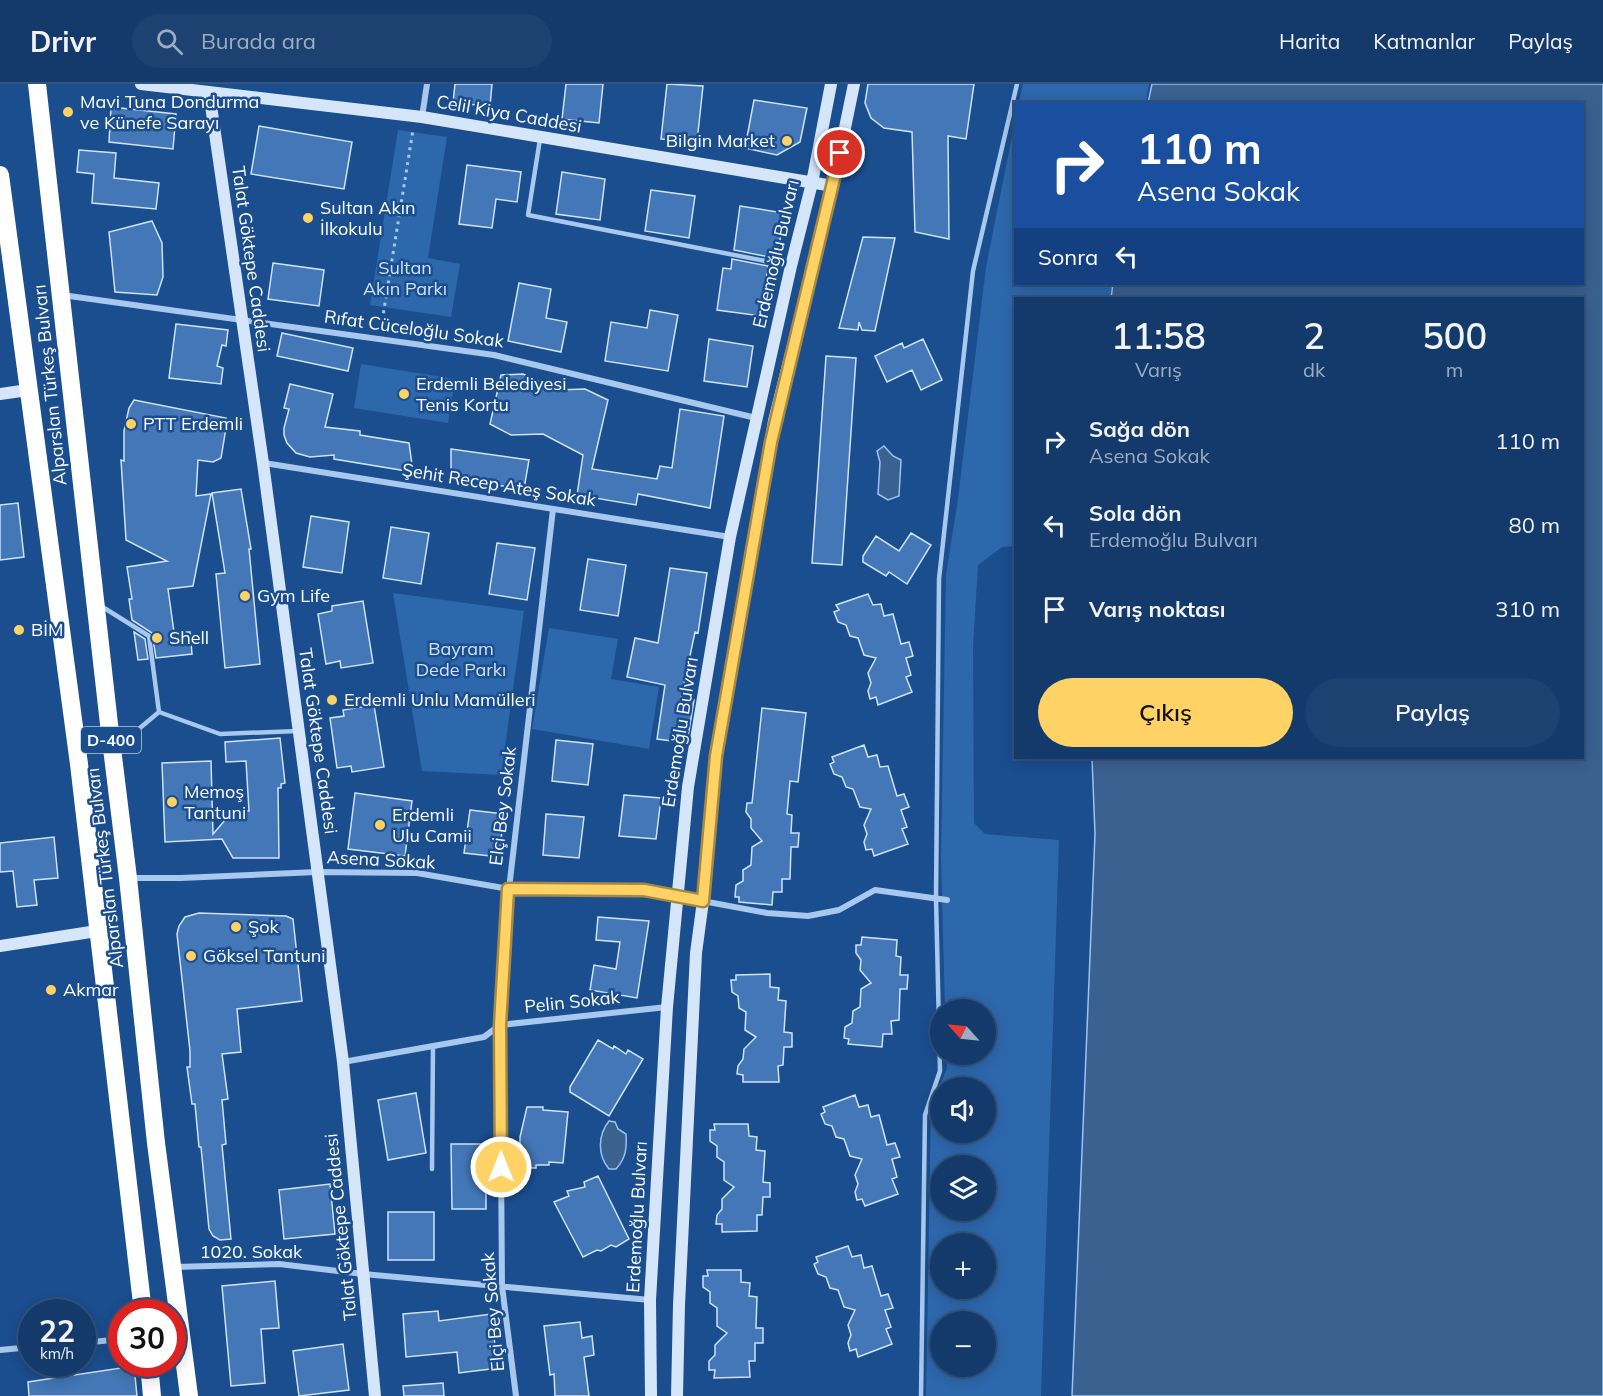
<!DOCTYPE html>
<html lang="tr">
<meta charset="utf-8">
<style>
body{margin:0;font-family:Mulish,sans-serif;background:#1d4171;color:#f1f3f6;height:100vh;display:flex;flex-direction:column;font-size:22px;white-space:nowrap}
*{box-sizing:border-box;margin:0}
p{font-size:20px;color:#9dadc1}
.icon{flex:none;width:33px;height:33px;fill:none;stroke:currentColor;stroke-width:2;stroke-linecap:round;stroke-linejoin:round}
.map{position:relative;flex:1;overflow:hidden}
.side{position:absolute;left:1014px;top:213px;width:570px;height:462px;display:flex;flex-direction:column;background:#143a6b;border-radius:0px;box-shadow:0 3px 15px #0003,0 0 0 2px #33547e}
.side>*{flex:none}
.hud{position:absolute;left:1014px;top:18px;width:570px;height:183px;border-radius:0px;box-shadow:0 3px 15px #0003,0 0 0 2px #33547e;background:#1a4fa0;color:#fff;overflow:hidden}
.needle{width:39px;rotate:297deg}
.tools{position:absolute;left:930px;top:915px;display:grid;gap:12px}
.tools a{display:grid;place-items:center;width:66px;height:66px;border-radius:50%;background:#143a6b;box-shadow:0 3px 15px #0003,0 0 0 2px #33547e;font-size:30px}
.speed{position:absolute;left:18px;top:1215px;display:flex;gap:12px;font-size:30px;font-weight:700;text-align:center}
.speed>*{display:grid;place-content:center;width:78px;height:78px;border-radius:50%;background:#143a6b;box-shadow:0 3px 15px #0003,0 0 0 2px #33547e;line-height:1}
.speed small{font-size:15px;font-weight:400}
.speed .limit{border:9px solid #d22;background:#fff;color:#111}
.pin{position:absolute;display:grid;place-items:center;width:51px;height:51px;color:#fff;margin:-26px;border:3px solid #fff;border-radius:50%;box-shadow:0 2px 6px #0007}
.me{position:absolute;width:66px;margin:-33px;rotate:0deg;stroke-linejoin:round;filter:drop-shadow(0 0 4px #0008)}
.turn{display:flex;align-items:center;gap:21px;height:126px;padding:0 24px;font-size:27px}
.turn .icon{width:78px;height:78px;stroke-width:2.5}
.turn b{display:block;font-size:42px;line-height:51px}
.then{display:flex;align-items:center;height:57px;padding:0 24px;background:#0003;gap:12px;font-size:22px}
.eta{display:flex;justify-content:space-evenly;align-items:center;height:102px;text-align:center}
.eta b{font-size:36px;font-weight:600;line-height:42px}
.cta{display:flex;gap:12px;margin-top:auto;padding:12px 24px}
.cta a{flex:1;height:69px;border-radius:36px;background:#ffd265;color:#111;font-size:24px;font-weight:600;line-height:69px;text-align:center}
.cta a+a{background:#1d4171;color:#f1f3f6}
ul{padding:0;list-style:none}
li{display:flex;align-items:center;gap:18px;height:84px;padding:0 24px}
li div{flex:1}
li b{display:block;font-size:22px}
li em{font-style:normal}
header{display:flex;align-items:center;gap:36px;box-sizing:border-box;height:84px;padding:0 30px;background:#143a6b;border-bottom:2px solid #33547e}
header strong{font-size:28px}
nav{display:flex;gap:33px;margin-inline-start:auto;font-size:21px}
.search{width:420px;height:54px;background:#1d4171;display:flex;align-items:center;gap:15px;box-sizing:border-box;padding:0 21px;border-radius:33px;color:#9dadc1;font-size:22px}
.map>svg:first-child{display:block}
.green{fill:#2d68ad;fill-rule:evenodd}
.water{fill:#3b6190;stroke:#9bc3f0;stroke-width:1.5}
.building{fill:#4377b7;stroke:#cee2fa;stroke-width:1.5}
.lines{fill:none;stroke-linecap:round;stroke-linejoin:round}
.path{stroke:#a8c8ee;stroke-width:3;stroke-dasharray:3 4.5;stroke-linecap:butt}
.lane{stroke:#a8c8ee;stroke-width:4.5}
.street{stroke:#a8c8ee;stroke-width:6}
.secondary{stroke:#d5e5fa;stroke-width:12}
.highway{stroke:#fff;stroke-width:18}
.route-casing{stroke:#a68842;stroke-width:15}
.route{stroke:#ffd265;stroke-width:10}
.poi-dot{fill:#ffd265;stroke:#1a4e8f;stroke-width:2}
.labels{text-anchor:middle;stroke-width:5;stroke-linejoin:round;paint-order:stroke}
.shield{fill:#1a4e8f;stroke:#bacadd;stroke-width:1.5}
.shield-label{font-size:16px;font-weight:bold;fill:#fff}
.poi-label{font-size:18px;fill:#fff;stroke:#1a4e8f;text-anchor:start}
.street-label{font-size:18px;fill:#fff;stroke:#1a4e8f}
.park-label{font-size:18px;fill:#cee2fa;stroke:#1a4e8f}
</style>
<header>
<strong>Drivr</strong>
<div class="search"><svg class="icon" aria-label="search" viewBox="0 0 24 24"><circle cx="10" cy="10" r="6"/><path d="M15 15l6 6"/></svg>Burada ara</div>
<nav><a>Harita</a><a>Katmanlar</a><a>Paylaş</a></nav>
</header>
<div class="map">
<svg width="1603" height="1312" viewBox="0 0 1603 1312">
<rect width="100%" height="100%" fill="#1a4e8f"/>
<!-- green -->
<path class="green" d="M1023,0H1149L1146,19H1019Z
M1015,37L1016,200H1113L1111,214H1016L1015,462L1002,463L978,481L973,562L974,739L985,750L1059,756L1041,1312H926L931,1024L947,984V971L986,970V926L945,925L941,773L946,491L958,415L986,183ZM940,1004H986V1048H940ZM940,1082H986V1126H940ZM940,1160H986V1204H940ZM940,1238H986V1282H940Z
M398,46L447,53L428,174L460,180L451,233L370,221Z
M361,280L455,295L448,339L354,324Z
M393,509L524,527L501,691L422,687Z
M549,544L618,555L611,595L659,603L649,665L532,645Z"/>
<!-- water -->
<path class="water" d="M1152,0H1603V1312H1072L1095,750L1092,674H1582V214H1111L1113,200H1582V20L1148,19Z
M884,362L893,372L901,376L899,412L888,416L878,410L880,378L877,367Z
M609,1037L615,1038L618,1045L626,1050C627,1064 626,1074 616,1085H609C597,1071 598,1051 609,1037Z"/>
<!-- building -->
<path class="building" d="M455,0H492L490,22L453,19Z
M566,0H603L599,39L562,35Z
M667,0L703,2L697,58L661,55Z
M868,0H974L966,55L948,52L949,155L915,148L912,48L884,44L871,34L865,19Z
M754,16L807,24L800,58L777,71L745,64Z
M111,23L176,30L173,65L109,58Z
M259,42L352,58L344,105L251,90Z
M79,66L116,69L114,94L159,99L156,125L92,119L94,90L77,88Z
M467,81L521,88L517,118L496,115L492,144L459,140Z
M562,88L605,95L600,136L556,130Z
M651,106L695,112L689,154L645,147Z
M740,122L784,129L778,170L770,169L769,173L734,166Z
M152,137L162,159L163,193L157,211L115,208L109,148Z
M863,153L895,154L875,247L862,246L859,238L858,246L839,244Z
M732,175L768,182L761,232L717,226L723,184L731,185Z
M273,179L324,186L319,222L268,215Z
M519,199L551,205L546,234L567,238L561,268L508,257Z
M650,226L678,231L668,287L605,277L611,238L647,244Z
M176,240L228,246L226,262L222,261L217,282L223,284L221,300L169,294Z
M282,249L353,264L348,287L277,272Z
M709,255L753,262L747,303L704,297Z
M923,255L942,296L921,306L912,286L887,298L875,272L902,259L904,264Z
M826,272L856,274L842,481L812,479Z
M523,290L556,306L585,305L608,316L592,385L657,395L660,382L672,384L680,325L724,332L710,424L638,410L636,421L577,411L583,371L543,350L511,351L490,340L501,291Z
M290,300L333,310L325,343L360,347V351L409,359L413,388L334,375V371L310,373L296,369L287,359L284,351V344L289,325L284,324Z
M134,316L226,334V344L221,374L213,378L198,376L196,412L211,410L193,502L168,505L174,548H190L192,570L156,574L152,549L132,536L129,515H132L127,483L167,477L126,456L121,376L124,377V347L129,324Z
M451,365L529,376L524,405L496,401L497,396H451Z
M241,405L251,465H249L260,580L225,584L216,490L225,489L212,409Z
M18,419L24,473L0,476V421Z
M311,432L349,438L342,489L303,483Z
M391,443L429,449L421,500L383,494Z
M911,449L931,461L907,500L889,488L886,492L863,478V472L876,452L899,467Z
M497,459L535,464L527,516L489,510Z
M588,475L626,481L618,532L580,526Z
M670,484L707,489L698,549L695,548L681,614L694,616L687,659L657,655L665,601L627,593L635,554L658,559Z
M868,510L873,521L881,520L884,532L893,530L901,560L909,558L913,572L906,574L911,591L906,593L912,608L878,621L876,613L870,615L868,607L871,599L868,589L876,574L864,571L858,554L850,552L846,541L838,538L834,528L839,526L836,521Z
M363,517L373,579L341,584L340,577L326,580L318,530L332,527V522Z
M134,548L145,555L148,575L138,576Z
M374,621L384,683L352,688L351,682L337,684L330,634L344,632L343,626Z
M762,624L806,629L798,698L790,697L787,730L792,731L791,749H799L798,763H791L790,795H782V808H773L772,821L739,818V813H735L736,801L743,797V786L751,781L752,763L762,757L751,744V735L746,728L747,719H752Z
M280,654L285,699L281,700V704H278L279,774H233L222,755L165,758L162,679L211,677L213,750L233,727H249L246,677L226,678L225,658Z
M556,656L593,660L588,701L552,697Z
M864,661L868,673L877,671L880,683L888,682L897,712L904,710L909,723L901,726L907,743L902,745L908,760L874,772L872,765L866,766L864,758L867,750L864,741L871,725L860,723L853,705L846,703L842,693L834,690L830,680L834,678L832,673Z
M355,709L412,717L405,772L348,765Z
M624,711L661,714L656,755L619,752Z
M470,726L504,730L499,773L464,769Z
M546,730L584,733L579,774L543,771Z
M54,753L58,794L34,796L37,821L17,823L13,787L0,788V759Z
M199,829L286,832L293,835L302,917L237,925L241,968L222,970L228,1015L222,1016L226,1060L222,1061L231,1155L220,1156L213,1152L209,1145L201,1063H199L195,1020H192L187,983H190V967L177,850L179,842L185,833Z
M598,833L649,837L637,914L590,906L594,881L616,885L620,858L596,856Z
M862,853L897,856L896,872L901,873L900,891H908L907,905H900L899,936L891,937L892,950H883L882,963L848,960L849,955L844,954L845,943L852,939L853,927L860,923L861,905L871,899L860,886L861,876L856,869V861H861Z
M770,890V903L779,904L778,916L786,917L784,948L792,949V963H784L783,981L778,982L779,998H743V991L737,990L738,982L743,975L744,965L756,953L745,946L746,928L739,924L738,912L732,908L731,896H736V891Z
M598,956L613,965L614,962L626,970L628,966L643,975L609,1032L570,1008V1003Z
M416,1009L426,1069L388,1076L378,1016Z
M855,1011L859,1023L868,1021L871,1033L879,1031L887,1061L895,1059L900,1073L892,1075L897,1093L892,1095L898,1110L865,1122L862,1115L857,1116L855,1108L858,1100L855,1091L862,1075L850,1072L844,1055L836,1053L832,1042L825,1040L821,1030L825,1028L823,1023Z
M527,1023H543V1026L568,1028L563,1079L549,1078V1081H536V1084H523V1074L520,1075V1053Z
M714,1040H748L749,1052L757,1053L756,1066L765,1067L763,1098L770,1099V1113H763L762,1131H757V1147L722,1148V1140H716L717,1131L722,1125V1115L734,1103L724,1096V1078L717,1073V1062L710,1057V1046H715Z
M451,1060H486V1125H452Z
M598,1092L629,1155L616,1163L611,1161L601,1167L597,1166L583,1173L554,1118L569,1112L567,1107L585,1103L584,1098Z
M330,1100L335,1150L284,1155L279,1106Z
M388,1128H434V1176H388Z
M848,1162L852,1173L861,1171L864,1184L872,1182L881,1212L888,1210L893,1224L885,1226L891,1243L886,1245L892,1260L858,1273L856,1265L850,1267L848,1259L851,1251L848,1241L855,1226L844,1223L838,1206L830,1204L826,1193L818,1190L814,1180L818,1178L816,1173Z
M707,1186H741V1198L750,1199L749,1212L757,1213L756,1244H763V1259H755V1277H749L750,1293L714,1294L715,1286H709V1277L715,1271V1261L727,1249L717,1242V1224L710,1219V1208L703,1203V1192H708Z
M275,1197L279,1244L261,1245L265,1299L231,1302L222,1202Z
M438,1227L439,1237L491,1230L498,1284L459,1289L457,1268L406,1273L403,1230Z
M580,1238L582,1254L592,1252L594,1271L584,1273L589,1312H555L554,1290L550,1291L544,1242Z
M343,1260L349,1306L299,1312L293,1267Z
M134,1282L137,1312H29L28,1298Z
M443,1299L444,1312H404L403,1302Z"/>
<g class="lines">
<!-- path -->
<path class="path" d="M381,244L413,46"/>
<!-- lane -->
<path class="lane" d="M540,55L528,131L791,182
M101,522L149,552L159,628L116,664
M159,628L220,650L298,647
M432,1085L433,962
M921,1312L925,1031L940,987L936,814L939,495L973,187L1017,0"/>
<!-- street -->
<path class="street" d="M422,33L427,0
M62,211L494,271L756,334
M264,379L730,453
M129,794H181L317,788L417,789L509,805L644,806L767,829L808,832L839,826L875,806L947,816
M343,978L484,953L500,941L667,923
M174,1183L279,1180L363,1190L650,1216
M82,1259L122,1255
M0,1266L32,1263
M516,1312L502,1202L500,941L509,805L553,425"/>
<!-- secondary -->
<path class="secondary" d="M141,0L422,33L833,102
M209,8L263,379L343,978L375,1312
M0,310L28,306
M0,862L97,847
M651,1312L650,1216L667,923L688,703L730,453L791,182L812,99L831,0
M677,1312L679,1221L696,869L703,817L716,672L774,337L833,102L854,0"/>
<!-- highway -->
<path class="highway" d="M37,0L109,640L128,794L156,1059L189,1312
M0,91L79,680L143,1228
M149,1280L152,1312"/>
</g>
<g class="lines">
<defs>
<path id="route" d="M501,1083L500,941L508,805L644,806L703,817L716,672L771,358L840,69"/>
</defs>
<!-- route casing -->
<use href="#route" class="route-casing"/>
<!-- route -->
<use href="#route" class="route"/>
</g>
<!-- markers -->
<g class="poi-dot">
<circle cx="68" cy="28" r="6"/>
<circle cx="787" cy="57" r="6"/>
<circle cx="308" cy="134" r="6"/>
<circle cx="404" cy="310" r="6"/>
<circle cx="131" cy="340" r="6"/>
<circle cx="245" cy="512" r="6"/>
<circle cx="19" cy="546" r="6"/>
<circle cx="157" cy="554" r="6"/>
<circle cx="332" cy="616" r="6"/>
<circle cx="172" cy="718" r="6"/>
<circle cx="380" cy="741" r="6"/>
<circle cx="236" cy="843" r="6"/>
<circle cx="191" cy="872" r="6"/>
<circle cx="51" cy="906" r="6"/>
</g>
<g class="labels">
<!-- shield labels -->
<rect class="shield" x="81" y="643" width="60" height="26" rx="4.5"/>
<g class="shield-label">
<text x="111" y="662">D-400</text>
</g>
<!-- poi labels -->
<g class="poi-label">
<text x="80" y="24">Mavi Tuna Dondurma<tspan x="80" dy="21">ve Künefe Sarayı</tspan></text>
<text x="775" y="63" text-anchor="end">Bilgin Market</text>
<text x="320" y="130">Sultan Akın<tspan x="320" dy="21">İlkokulu</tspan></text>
<text x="416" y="306">Erdemli Belediyesi<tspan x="416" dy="21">Tenis Kortu</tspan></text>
<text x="143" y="346">PTT Erdemli</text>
<text x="257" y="518">Gym Life</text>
<text x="31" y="552">BİM</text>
<text x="169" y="560">Shell</text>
<text x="344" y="622">Erdemli Unlu Mamülleri</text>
<text x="184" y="714">Memoş<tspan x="184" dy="21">Tantuni</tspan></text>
<text x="392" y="737">Erdemli<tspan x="392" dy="21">Ulu Camii</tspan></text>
<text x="248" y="849">Şok</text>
<text x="203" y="878">Göksel Tantuni</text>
<text x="63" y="912">Akmar</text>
</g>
<!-- street labels -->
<g class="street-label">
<text transform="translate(509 30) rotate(10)" y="6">Celil Kiya Caddesi</text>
<text transform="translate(776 170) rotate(-77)" y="6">Erdemoğlu Bulvarı</text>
<text transform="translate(251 175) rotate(82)" y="6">Talat Göktepe Caddesi</text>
<text transform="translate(414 245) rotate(8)" y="6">Rıfat Cüceloğlu Sokak</text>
<text transform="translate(50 301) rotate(-96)" y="6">Alparslan Türkeş Bulvarı</text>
<text transform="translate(499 401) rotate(9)" y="6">Şehit Recep Ateş Sokak</text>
<text transform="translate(680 648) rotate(-81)" y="6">Erdemoğlu Bulvarı</text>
<text transform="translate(318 657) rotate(82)" y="6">Talat Göktepe Caddesi</text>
<text transform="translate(503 722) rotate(-83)" y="6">Elçi Bey Sokak</text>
<text transform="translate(381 776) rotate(3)" y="6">Asena Sokak</text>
<text transform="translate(105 784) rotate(-97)" y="6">Alparslan Türkeş Bulvarı</text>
<text transform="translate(572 918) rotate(-6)" y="6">Pelin Sokak</text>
<text transform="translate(637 1133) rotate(-87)" y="6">Erdemoğlu Bulvarı</text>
<text transform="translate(341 1143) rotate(-96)" y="6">Talat Göktepe Caddesi</text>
<text x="251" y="1174">1020. Sokak</text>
<text transform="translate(493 1228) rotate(-95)" y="6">Elçi Bey Sokak</text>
</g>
<!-- park labels -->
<g class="park-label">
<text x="405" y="190">Sultan<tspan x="405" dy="21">Akın Parkı</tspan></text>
<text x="461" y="571">Bayram<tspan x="461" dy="21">Dede Parkı</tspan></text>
</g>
</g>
</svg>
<div class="tools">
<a><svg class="needle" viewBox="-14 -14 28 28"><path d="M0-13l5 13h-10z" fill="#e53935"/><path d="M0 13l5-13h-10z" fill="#9dadc1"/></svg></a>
<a><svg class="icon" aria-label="sound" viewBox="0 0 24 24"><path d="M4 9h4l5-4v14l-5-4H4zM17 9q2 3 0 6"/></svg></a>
<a><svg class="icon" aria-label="layers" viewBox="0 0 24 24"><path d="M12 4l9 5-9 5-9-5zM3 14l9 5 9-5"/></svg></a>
<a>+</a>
<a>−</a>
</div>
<div class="speed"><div>22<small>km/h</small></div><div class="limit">30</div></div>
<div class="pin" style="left:840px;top:69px;background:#d93025"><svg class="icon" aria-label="arrive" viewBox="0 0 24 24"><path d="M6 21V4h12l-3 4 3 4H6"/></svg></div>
<svg class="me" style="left:501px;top:1083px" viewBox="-20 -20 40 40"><circle r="17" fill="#ffd265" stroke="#fff" stroke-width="3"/><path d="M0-11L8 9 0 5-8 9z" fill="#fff"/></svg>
<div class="hud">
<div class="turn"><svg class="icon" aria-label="right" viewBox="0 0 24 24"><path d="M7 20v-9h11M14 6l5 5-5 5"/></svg><div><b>110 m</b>Asena Sokak</div></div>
<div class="then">Sonra<svg class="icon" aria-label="left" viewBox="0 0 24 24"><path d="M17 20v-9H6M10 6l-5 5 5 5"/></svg></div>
</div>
<section class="side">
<div class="eta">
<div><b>11:58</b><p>Varış</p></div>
<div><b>2</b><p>dk</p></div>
<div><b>500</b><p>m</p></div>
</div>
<ul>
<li><svg class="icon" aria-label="right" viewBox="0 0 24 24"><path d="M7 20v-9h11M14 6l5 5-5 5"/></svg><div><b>Sağa dön</b><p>Asena Sokak</p></div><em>110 m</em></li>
<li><svg class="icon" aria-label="left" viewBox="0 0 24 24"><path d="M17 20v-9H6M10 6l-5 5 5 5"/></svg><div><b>Sola dön</b><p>Erdemoğlu Bulvarı</p></div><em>80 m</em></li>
<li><svg class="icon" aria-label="arrive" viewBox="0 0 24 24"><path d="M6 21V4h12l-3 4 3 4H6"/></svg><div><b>Varış noktası</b></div><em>310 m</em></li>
</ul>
<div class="cta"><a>Çıkış</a><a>Paylaş</a></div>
</section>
</div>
